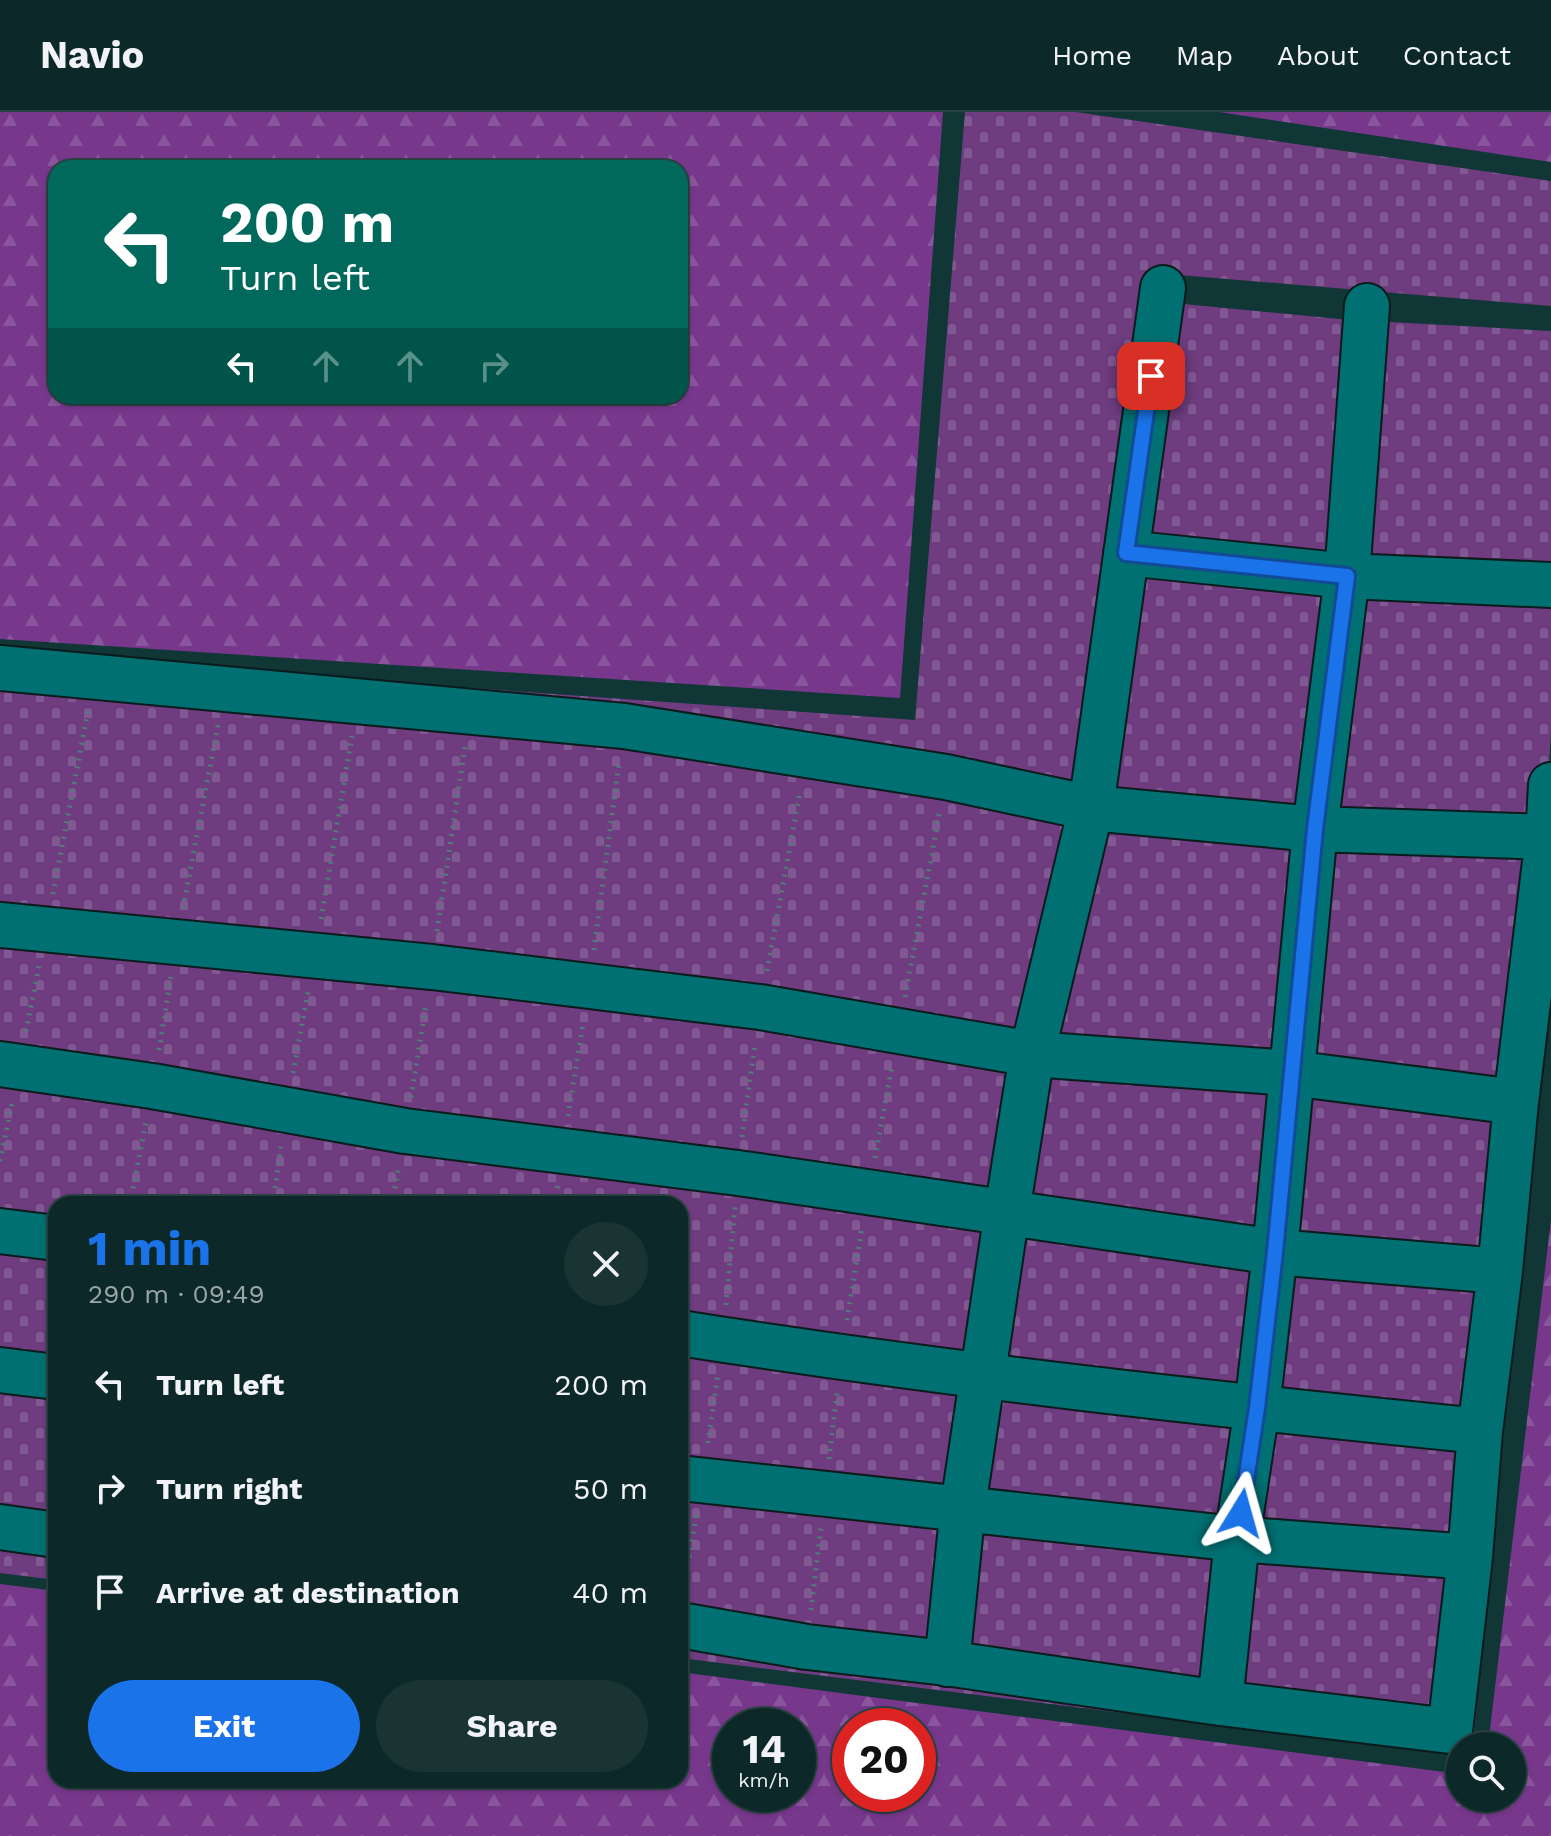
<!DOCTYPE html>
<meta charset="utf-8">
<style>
body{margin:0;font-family:"Work Sans",sans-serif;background:#1a3434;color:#f1f3f6;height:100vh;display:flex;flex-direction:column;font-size:30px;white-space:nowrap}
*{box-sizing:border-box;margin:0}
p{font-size:26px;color:#9aa6a8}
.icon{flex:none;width:44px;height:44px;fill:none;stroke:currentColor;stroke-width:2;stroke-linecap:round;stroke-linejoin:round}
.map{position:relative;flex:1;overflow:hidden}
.panel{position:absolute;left:48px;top:1084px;width:640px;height:592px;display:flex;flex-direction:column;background:#0c2828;border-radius:24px;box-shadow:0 2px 6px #0004,0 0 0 2px #2c4445}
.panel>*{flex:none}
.top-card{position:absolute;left:48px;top:48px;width:640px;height:244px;border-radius:24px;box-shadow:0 2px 6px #0004,0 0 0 2px #2c4445;background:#00695c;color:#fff;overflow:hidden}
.buttons{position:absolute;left:1446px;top:1620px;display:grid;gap:16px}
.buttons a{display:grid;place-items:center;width:80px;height:80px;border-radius:50%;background:#0c2828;box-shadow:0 2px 6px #0004,0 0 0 2px #2c4445;font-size:40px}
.speed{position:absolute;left:712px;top:1596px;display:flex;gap:16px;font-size:40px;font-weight:700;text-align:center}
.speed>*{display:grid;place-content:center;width:104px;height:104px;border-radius:50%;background:#0c2828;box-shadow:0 2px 6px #0004,0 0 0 2px #2c4445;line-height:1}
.speed small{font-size:20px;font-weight:400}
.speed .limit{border:12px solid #d22;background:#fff;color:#111}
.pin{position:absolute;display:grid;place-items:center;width:68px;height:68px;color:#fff;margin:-34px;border-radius:16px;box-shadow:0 4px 12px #0006}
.me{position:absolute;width:88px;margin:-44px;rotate:8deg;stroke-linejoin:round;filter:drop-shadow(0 0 6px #0008)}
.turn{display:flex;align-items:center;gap:28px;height:168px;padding:0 40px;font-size:36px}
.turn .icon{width:104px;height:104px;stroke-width:2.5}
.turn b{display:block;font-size:56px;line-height:68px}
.lanes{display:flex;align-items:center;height:76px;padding:0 40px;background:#0003;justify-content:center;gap:40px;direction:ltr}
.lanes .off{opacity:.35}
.round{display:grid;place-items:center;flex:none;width:84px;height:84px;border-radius:42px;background:#1a3434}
.summary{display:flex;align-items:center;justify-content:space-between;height:136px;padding:0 40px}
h1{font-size:48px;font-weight:700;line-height:60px;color:#1a73e8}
.button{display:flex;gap:16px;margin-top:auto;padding:16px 40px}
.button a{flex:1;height:92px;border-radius:48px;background:#1a73e8;color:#fff;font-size:32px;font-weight:700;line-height:92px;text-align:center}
.button a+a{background:#1a3434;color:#f1f3f6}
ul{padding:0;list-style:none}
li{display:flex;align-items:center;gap:24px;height:104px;padding:0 40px}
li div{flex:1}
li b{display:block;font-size:30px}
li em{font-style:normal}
header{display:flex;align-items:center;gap:48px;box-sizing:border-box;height:112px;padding:0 40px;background:#0c2828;border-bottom:2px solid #2c4445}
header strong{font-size:38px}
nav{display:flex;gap:44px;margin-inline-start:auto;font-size:28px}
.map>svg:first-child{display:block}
.forest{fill:url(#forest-firs);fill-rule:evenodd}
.cemetery{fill:url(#cemetery-stones)}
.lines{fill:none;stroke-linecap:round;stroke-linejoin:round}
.minor-casing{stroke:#0b1a1b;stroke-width:48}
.path{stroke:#517c7c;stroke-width:5;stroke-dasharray:2 6;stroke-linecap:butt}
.minor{stroke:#007072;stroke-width:44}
.route-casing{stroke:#114b97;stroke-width:20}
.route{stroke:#1a73e8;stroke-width:14}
</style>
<header>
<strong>Navio</strong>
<nav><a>Home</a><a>Map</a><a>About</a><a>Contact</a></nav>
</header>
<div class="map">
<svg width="1551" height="1724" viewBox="0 0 1551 1724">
<defs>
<pattern id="forest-firs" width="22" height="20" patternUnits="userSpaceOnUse" patternTransform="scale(2)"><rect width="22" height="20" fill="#77388c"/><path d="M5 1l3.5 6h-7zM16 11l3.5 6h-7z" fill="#89569d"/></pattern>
<pattern id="cemetery-stones" width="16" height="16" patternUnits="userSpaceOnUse" patternTransform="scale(2)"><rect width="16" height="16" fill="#6e3c7f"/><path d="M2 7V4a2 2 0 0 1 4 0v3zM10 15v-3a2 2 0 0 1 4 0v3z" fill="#815992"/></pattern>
</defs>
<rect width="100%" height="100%" fill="#103636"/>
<!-- forest -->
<path class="forest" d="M0,0H943L900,586L0,527ZM56,56H680V284H56Z
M1219,0H1551V50Z
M1551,1108V1724H0V1472L56,1479V1668H680V1560L1460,1662V1686H1512V1634H1488ZM798,1614V1682H730V1614ZM850,1614H918V1682H850Z"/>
<!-- cemetery -->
<path class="cemetery" d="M965,0H1076L1551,69V194L1155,161L1077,705L1551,735V842L1473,1634H1460V1643L680,1546V1092H56V1468L0,1461V542L915,608Z
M1173,191L1360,209L1342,452L1144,433Z
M1372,209L1551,219V462L1356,452Z
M1136,450L1340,468L1308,712L1101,688Z
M1352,470L1551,477V619L1545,721L1319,713Z"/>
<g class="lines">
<defs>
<path id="minor" d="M1126,441L1347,464L1551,473
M0,556L624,614L946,665L1091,696L1315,717L1548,725
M0,813L432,855L589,874L760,895L1032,942L1291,961L1516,990
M0,952L152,974L405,1019L738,1061L1275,1140L1500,1159
M0,1119L56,1126
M680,1221C946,1263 1213,1292 1480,1319
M0,1258L56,1265
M680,1366L1237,1427L1470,1445
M0,1415L56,1423
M680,1513L807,1535L946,1551L1220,1591L1450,1619L1470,1445L1480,1319L1500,1159L1516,990L1548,725L1551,673
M947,1552L963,1395L1007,1100L1032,942L1091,696L1163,176
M1220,1591L1237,1427L1257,1296L1275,1140L1315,717L1347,464L1367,194"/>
</defs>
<!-- minor casing -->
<use href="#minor" class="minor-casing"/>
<!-- path -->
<path class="path" d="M53,782L88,599
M183,796L218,613
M321,807L352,624
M437,819L465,635
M594,838L619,650
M767,859L800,680
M905,885L940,698
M26,919L39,854
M159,938L171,865
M293,961L308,880
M411,985L426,892
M568,1004L583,911
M742,1025L755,932
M875,1046L892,954
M0,1049L12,992
M130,1092L146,1010
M273,1092L281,1034
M392,1092L399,1054
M555,1092L558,1073
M726,1193L735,1095
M847,1208L862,1115
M708,1331L718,1262
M829,1347L837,1281
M684,1477L696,1404
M811,1498L821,1416"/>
<!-- minor -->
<use href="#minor" class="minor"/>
</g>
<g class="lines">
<defs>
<path id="route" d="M1151,264L1126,441L1347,464L1315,717L1275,1140L1257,1296L1241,1401"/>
</defs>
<!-- route casing -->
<use href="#route" class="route-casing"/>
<!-- route -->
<use href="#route" class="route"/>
</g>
</svg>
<div class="buttons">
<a><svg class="icon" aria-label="search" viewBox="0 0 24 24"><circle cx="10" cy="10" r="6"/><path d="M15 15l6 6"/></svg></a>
</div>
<div class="speed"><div>14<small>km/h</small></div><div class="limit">20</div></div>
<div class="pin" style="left:1151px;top:264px;background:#d93025"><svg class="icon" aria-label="arrive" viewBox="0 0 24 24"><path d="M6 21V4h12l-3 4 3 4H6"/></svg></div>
<svg class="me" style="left:1241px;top:1401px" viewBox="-20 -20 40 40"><path d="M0-17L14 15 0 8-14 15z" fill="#1a73e8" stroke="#fff" stroke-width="4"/></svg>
<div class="top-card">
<div class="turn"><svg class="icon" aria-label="left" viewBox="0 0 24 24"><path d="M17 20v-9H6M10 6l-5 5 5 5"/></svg><div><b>200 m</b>Turn left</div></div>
<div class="lanes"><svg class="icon" aria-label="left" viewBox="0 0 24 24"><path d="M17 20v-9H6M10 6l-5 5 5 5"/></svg><svg class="icon off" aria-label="ahead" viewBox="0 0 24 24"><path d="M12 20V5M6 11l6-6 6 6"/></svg><svg class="icon off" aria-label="ahead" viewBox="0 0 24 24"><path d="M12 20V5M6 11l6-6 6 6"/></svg><svg class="icon off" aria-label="right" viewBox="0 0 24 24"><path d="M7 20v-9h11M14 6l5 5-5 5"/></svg></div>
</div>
<section class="panel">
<div class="summary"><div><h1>1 min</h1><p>290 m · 09:49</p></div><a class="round"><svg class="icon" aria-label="close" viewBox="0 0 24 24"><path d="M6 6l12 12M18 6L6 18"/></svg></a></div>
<ul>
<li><svg class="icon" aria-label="left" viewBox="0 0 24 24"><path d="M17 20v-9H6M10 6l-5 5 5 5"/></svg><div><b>Turn left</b></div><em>200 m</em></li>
<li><svg class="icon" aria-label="right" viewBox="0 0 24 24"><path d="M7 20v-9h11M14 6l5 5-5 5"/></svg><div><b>Turn right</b></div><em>50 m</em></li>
<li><svg class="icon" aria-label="arrive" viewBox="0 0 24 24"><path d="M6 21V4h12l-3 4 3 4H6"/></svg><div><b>Arrive at destination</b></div><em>40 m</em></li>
</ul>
<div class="button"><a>Exit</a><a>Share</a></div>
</section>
</div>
